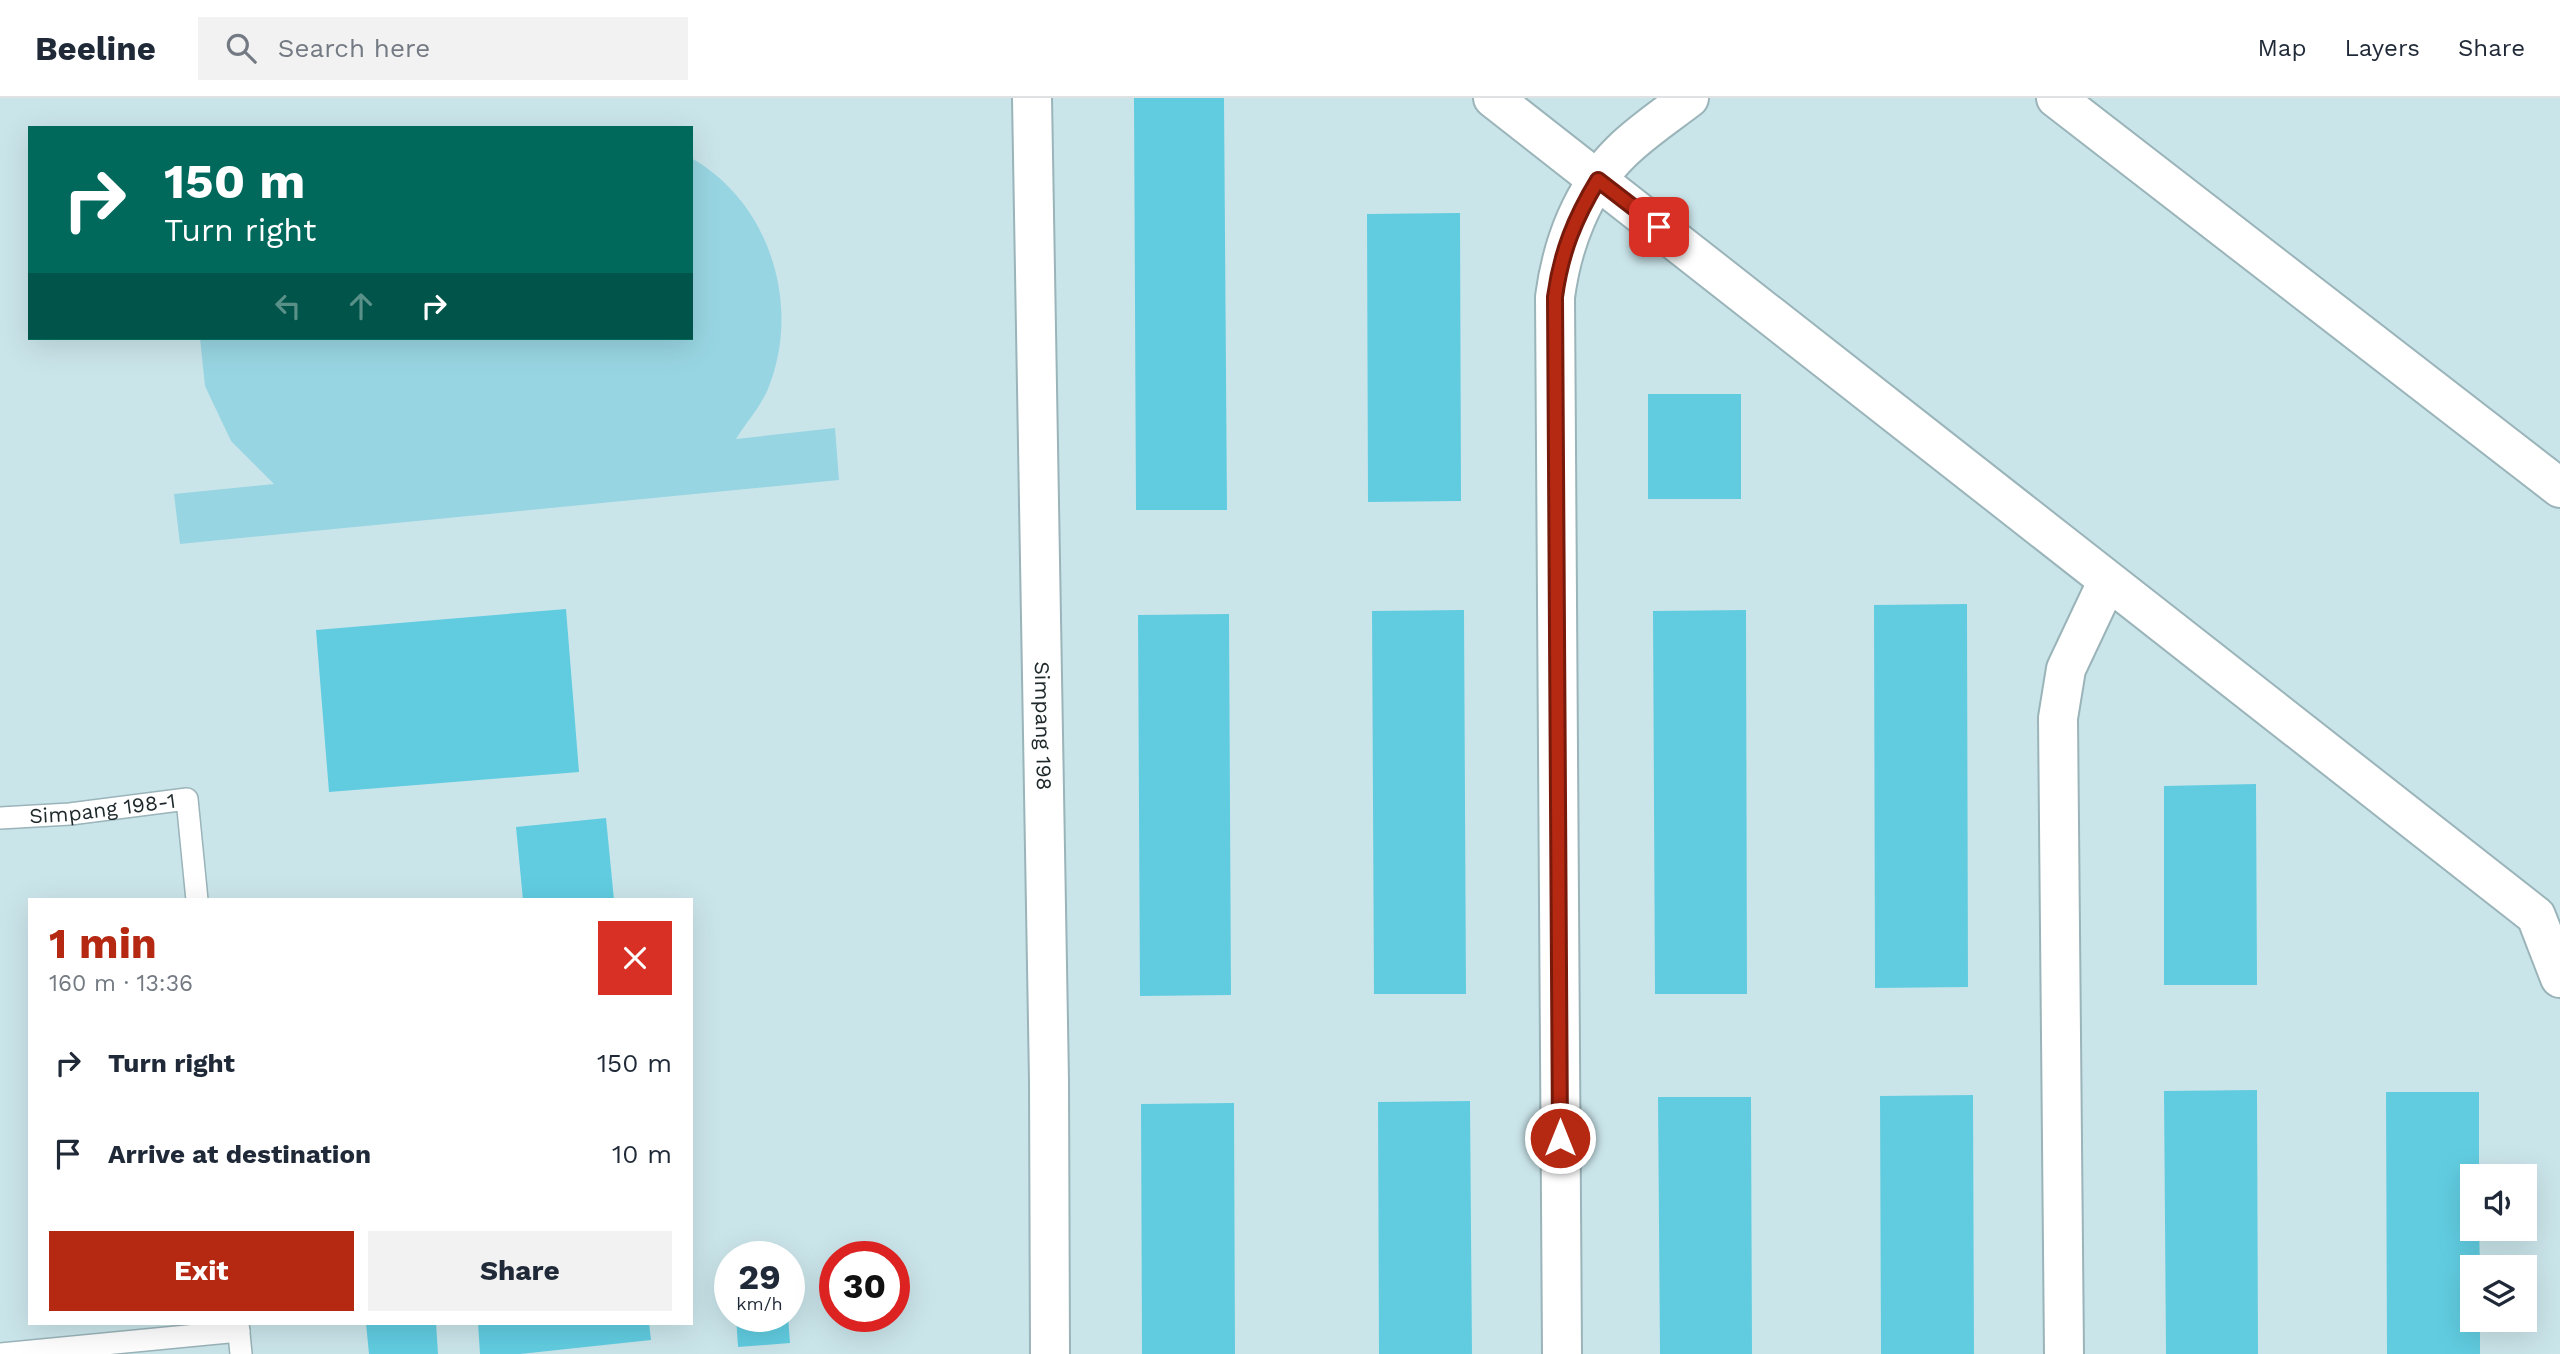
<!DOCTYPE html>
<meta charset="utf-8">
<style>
body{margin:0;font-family:"Work Sans",sans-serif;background:#f2f2f3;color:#1f2937;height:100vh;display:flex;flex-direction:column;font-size:26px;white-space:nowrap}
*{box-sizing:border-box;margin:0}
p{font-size:23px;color:#747a83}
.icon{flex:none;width:38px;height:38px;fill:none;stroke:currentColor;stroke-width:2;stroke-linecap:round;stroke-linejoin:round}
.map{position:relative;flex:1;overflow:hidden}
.panel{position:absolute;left:28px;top:800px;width:665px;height:427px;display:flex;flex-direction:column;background:#fff;border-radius:0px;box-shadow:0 7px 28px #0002}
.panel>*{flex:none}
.hud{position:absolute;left:28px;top:28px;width:665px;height:214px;border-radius:0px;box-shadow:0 7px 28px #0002;background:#00695c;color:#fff;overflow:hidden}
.buttons{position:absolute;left:2460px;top:1066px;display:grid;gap:14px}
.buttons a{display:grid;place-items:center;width:77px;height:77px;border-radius:0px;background:#fff;box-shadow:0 7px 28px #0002;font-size:35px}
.speed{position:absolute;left:714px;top:1143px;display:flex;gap:14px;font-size:35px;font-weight:700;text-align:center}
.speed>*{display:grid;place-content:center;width:91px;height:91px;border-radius:50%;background:#fff;box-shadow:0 7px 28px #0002;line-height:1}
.speed small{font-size:18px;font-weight:400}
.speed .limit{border:10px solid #d22;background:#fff;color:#111}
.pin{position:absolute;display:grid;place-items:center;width:60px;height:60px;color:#fff;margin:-30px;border-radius:14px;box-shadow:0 4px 10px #0006}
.me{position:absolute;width:77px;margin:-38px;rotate:0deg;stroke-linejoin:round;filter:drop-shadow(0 0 5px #0008)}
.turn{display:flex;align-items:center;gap:24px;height:147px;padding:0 21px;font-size:32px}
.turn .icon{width:91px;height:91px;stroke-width:2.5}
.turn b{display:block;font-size:49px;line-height:60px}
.lanes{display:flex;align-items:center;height:66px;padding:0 21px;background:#0003;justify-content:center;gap:35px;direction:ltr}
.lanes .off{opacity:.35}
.round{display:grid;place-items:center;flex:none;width:74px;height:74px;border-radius:0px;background:#f2f2f3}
.head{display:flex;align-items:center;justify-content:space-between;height:119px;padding:0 21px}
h1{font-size:42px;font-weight:700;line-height:52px;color:#b52812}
.primary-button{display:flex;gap:14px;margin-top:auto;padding:14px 21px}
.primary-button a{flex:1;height:80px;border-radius:0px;background:#b52812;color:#fff;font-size:28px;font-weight:700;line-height:80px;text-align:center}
.primary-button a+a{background:#f2f2f3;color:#1f2937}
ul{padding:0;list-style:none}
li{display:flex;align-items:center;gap:21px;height:91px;padding:0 21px}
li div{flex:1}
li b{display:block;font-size:26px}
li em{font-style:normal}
header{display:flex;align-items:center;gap:42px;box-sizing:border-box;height:98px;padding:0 35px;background:#fff;border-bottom:2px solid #e0e1e3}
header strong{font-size:33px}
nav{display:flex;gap:38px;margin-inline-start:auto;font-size:24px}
.search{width:490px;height:63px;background:#f2f2f3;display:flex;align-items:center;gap:18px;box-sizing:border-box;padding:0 24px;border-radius:0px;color:#747a83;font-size:26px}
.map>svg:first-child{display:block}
.green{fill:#98d5e2}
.building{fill:#61cce0}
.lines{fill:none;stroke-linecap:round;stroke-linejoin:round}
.service-casing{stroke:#9ab4b9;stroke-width:24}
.minor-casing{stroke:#9ab4b9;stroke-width:42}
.service{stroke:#fff;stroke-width:21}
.minor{stroke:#fff;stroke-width:38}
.route-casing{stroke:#761a0c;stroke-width:18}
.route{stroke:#b52812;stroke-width:12}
.labels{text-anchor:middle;stroke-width:5;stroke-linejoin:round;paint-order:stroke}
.street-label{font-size:21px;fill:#1e282a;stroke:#d7f2f8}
</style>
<header>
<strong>Beeline</strong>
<div class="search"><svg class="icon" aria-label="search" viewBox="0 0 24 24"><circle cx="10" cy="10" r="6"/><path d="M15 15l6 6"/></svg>Search here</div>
<nav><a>Map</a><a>Layers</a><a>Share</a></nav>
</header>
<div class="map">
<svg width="2560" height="1256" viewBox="0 0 2560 1256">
<rect width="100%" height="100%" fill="#cae5ea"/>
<!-- green -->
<path class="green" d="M691,60C770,104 802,208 768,291C761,308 746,325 736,341L835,330L839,382L180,446L174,396L274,386L231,343L205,288L200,240H691Z"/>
<!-- building -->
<path class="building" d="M1134,0H1224L1227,412H1136Z
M1460,115L1461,403L1368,404L1367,116Z
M1648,296H1741V401H1648Z
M1967,506L1968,889L1875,890L1874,507Z
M566,511L579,674L329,694L316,532Z
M1464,512L1466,896H1374L1372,513Z
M1746,512L1747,896H1655L1653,513Z
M1229,516L1231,897L1140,898L1138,517Z
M2256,686L2257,887H2164V688Z
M606,720L614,802H523L516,729Z
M2257,992L2258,1256H2166L2164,993Z
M2386,994H2479V1078H2473V1130H2479L2480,1169H2473V1222H2480V1256H2387Z
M1973,997L1974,1256H1881L1880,998Z
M1658,999H1751L1752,1256H1660Z
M1470,1003L1472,1256H1379L1378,1004Z
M1234,1005L1235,1256H1142L1141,1006Z
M736,1218H788L790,1245L738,1249Z
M366,1225H436L438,1256H369Z
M478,1225H649L651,1242L520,1256H480Z"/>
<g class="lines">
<defs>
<g id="service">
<path id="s1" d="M0,720L70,716L187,701L197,802"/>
<path d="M238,1225L241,1256"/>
<path d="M1,1256L239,1233"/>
</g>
<g id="minor">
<path id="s2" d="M1032,0L1049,983L1050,1256"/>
<path d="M1493,0L2536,818L2560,880"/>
<path d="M2056,0L2560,390"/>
<path d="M1562,1256L1555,199C1562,146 1582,92 1621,54C1641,34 1667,17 1689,0"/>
<path d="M2064,1256L2058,620L2066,571L2107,484"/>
</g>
</defs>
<!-- service casing -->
<use href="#service" class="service-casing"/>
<!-- minor casing -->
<use href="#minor" class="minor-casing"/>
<!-- service -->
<use href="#service" class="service"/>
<!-- minor -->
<use href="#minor" class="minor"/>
</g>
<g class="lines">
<defs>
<path id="route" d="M1560,1040L1555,199C1561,154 1575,120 1598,82L1659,129"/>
</defs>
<!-- route casing -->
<use href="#route" class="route-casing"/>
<!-- route -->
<use href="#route" class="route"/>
</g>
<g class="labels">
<!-- street labels -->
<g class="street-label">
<text dy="7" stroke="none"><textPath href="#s2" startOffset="628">Simpang 198</textPath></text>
<text dy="7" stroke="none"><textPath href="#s1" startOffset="103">Simpang 198-1</textPath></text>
</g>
</g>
</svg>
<div class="buttons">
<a><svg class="icon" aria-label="sound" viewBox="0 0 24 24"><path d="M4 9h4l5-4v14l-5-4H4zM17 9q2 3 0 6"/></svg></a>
<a><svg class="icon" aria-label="layers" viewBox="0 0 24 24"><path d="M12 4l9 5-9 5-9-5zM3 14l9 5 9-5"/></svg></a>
</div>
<div class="speed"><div>29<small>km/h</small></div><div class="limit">30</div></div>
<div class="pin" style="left:1659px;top:129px;background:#d93025"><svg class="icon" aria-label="arrive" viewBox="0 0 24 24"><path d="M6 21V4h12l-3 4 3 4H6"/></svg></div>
<svg class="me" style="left:1560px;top:1040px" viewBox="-20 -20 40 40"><circle r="17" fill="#b52812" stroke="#fff" stroke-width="3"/><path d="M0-11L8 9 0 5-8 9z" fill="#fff"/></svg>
<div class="hud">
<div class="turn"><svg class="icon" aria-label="right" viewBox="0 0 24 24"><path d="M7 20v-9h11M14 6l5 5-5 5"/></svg><div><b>150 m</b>Turn right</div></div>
<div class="lanes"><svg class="icon off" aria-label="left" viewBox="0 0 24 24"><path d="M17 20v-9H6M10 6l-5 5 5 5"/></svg><svg class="icon off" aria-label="ahead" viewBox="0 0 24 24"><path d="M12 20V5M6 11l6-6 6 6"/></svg><svg class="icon" aria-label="right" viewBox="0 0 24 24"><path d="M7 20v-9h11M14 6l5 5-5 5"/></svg></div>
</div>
<section class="panel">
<div class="head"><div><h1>1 min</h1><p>160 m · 13:36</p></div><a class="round" style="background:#d93025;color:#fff"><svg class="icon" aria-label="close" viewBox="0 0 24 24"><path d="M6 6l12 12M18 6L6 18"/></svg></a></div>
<ul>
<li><svg class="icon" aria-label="right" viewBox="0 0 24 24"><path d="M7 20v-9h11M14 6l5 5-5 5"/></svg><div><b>Turn right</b></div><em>150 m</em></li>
<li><svg class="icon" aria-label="arrive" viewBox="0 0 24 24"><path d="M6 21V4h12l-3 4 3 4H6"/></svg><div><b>Arrive at destination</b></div><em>10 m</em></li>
</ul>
<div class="primary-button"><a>Exit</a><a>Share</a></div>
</section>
</div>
